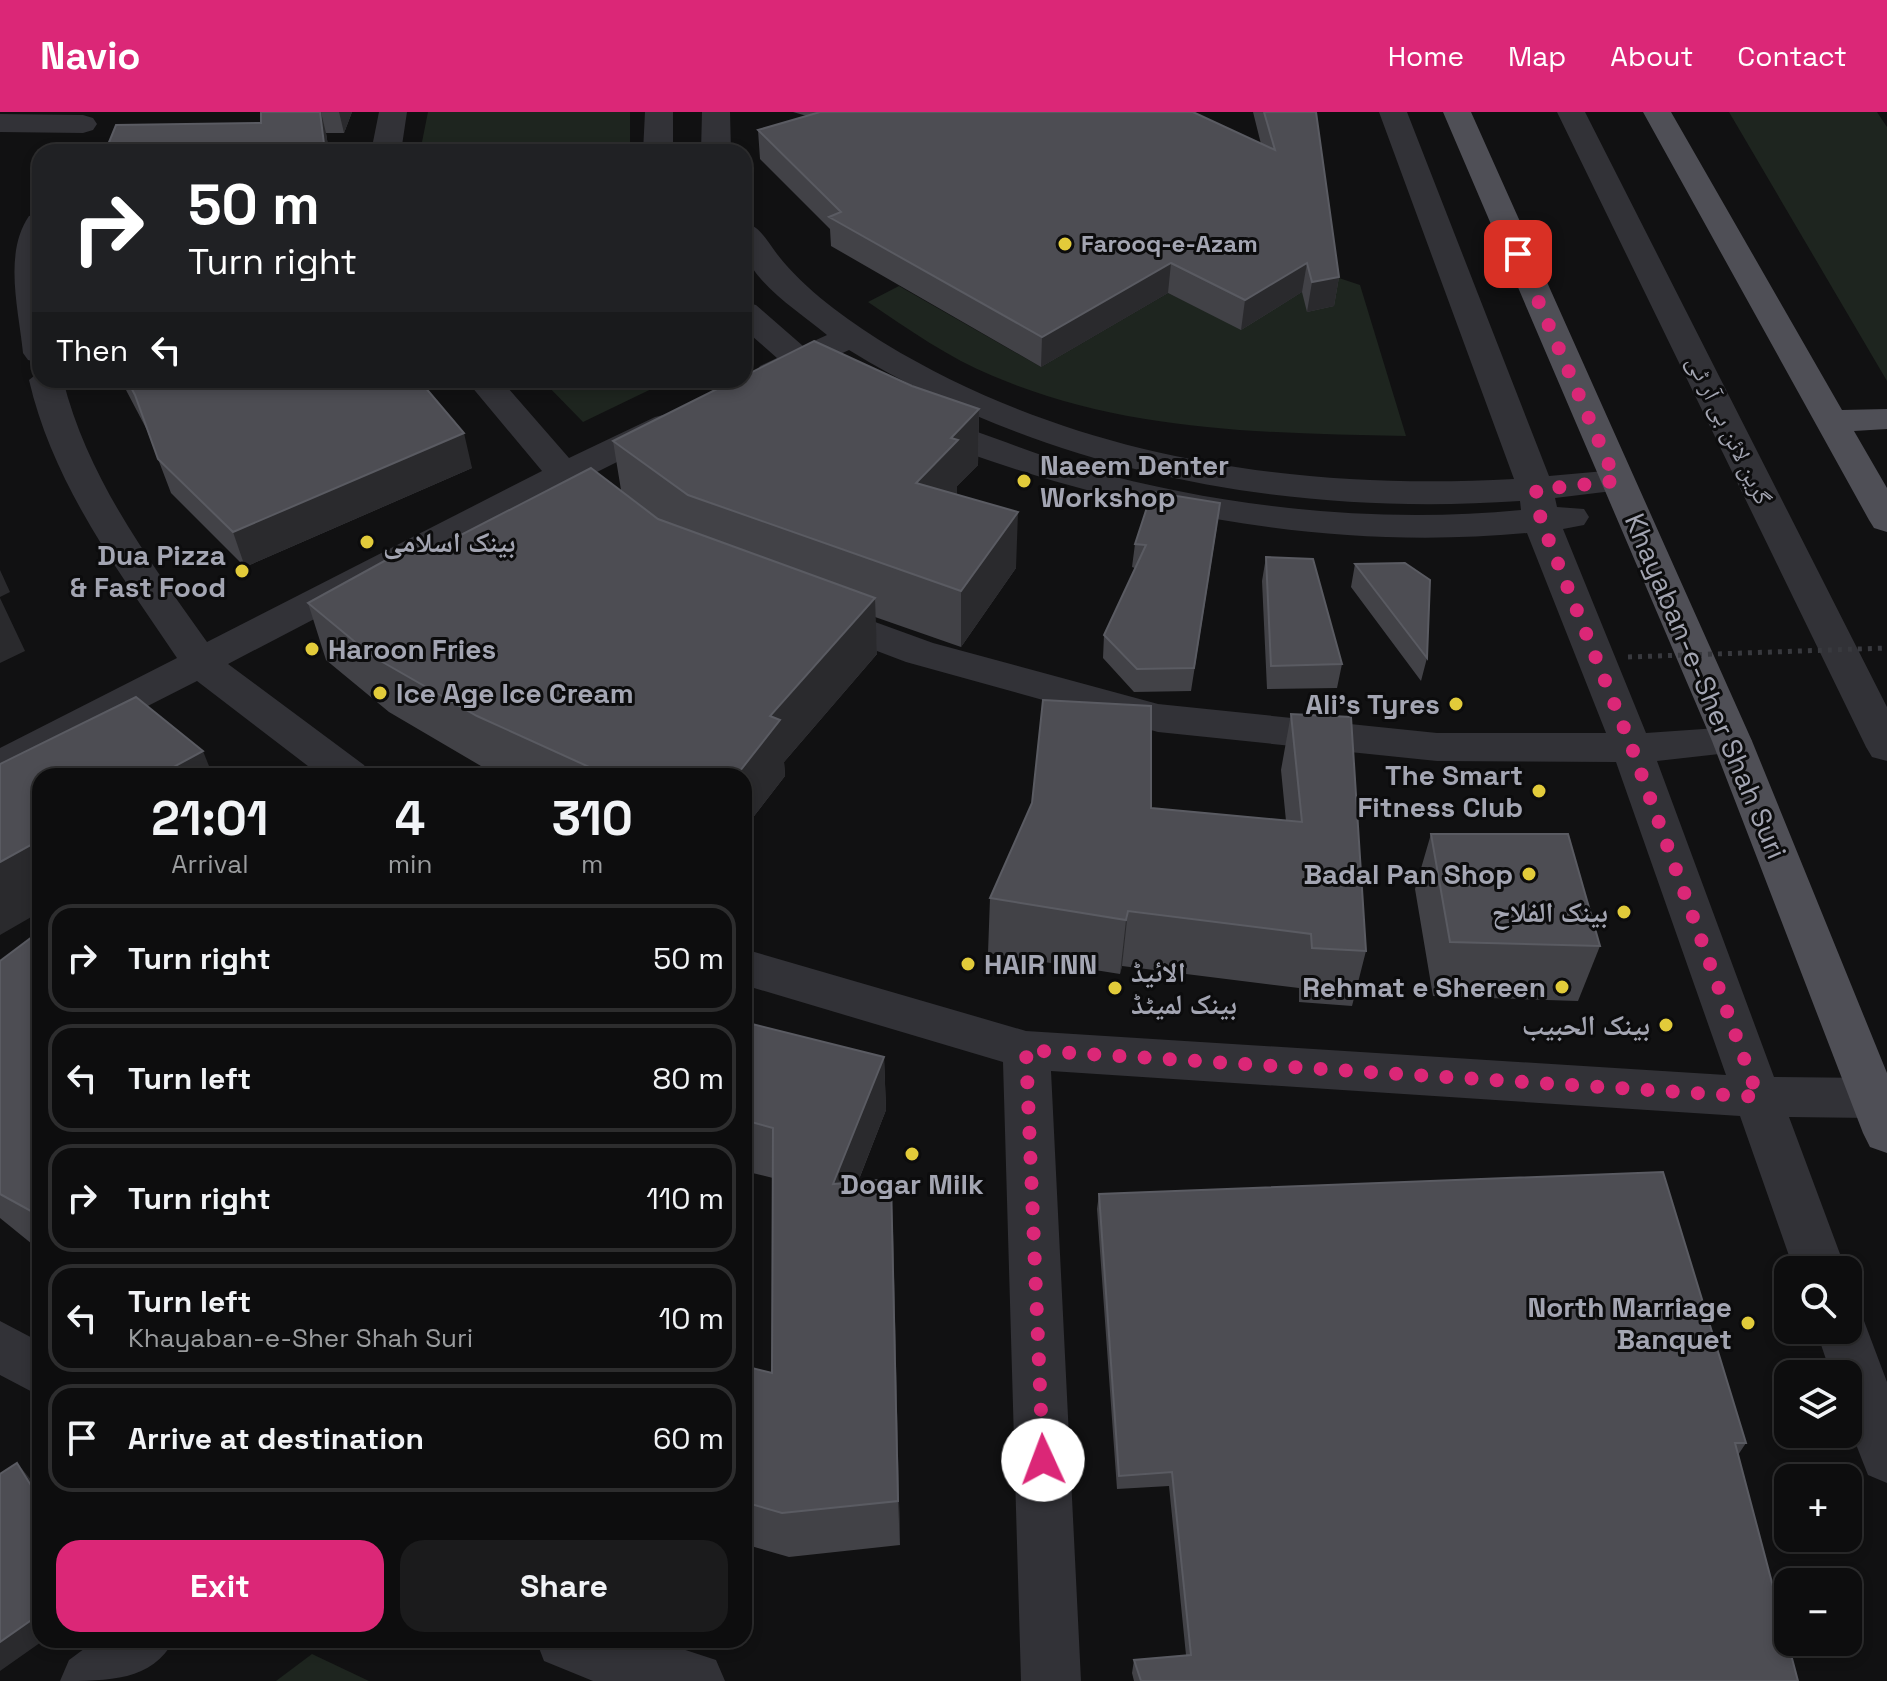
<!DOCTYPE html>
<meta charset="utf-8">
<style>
body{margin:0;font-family:"Space Grotesk","Noto Naskh Arabic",sans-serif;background:#1b1b1c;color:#f1f3f6;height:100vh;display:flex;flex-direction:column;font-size:30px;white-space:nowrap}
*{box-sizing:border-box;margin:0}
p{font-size:26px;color:#9a9c9e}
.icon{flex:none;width:44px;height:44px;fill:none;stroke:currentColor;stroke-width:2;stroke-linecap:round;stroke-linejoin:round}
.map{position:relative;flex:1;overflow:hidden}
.drawer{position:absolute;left:32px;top:656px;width:720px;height:880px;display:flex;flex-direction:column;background:#0d0d0e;border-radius:24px;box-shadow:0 4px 12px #0003,0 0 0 2px #2d2d2e}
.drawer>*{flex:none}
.hud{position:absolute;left:32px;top:32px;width:720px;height:244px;border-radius:24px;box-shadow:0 4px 12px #0003,0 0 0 2px #2d2d2e;background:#202124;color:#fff;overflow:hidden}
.tools{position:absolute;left:1774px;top:1144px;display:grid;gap:16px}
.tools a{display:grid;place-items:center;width:88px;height:88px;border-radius:16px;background:#0d0d0e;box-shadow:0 4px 12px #0003,0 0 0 2px #2d2d2e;font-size:40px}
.pin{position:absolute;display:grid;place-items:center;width:68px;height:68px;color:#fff;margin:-34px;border-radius:16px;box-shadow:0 4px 12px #0006}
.me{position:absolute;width:88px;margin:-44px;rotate:358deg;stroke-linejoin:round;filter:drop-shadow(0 0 6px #0008)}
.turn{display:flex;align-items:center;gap:28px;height:168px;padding:0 24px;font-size:36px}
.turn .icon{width:104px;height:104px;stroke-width:2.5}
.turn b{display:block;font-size:56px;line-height:68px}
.then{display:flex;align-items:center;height:76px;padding:0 24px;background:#0003;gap:16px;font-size:30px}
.eta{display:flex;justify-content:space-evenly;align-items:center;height:136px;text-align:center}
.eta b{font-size:48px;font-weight:800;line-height:56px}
.primary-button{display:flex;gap:16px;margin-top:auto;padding:16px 24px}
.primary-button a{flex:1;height:92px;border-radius:24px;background:#db2777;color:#fff;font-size:32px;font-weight:800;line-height:92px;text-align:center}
.primary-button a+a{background:#1b1b1c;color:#f1f3f6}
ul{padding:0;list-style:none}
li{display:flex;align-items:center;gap:24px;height:108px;margin:0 16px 12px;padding:0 8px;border:4px solid #2d2d2e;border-radius:24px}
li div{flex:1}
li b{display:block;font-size:30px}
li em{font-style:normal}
header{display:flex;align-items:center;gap:48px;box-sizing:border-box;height:112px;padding:0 40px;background:#db2777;color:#fff}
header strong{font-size:38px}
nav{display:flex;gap:44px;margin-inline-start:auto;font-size:28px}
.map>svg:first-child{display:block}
.green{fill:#1e251f}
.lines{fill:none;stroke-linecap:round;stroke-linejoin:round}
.minor{fill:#323237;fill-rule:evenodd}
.major{fill:#4f4f56;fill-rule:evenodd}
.path-bridge{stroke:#38393e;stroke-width:5;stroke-dasharray:4 6;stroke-linecap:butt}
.wall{fill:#424247}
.shaded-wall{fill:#2a2a2d}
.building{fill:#4d4d53;stroke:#5a5b62;stroke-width:2}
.route{stroke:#db2777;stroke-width:14;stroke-dasharray:0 25.2}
.poi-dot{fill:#e2cb3a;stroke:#0c0c0d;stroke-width:3}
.labels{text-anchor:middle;stroke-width:6;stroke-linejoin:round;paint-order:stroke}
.far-poi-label{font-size:24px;font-weight:bold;fill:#a3a5b2;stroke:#0c0c0d;text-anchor:start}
.far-street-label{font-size:24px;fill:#a3a5b2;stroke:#0c0c0d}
.poi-label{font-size:28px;font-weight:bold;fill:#a3a5b2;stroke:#0c0c0d;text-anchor:end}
.street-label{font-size:28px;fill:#a3a5b2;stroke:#0c0c0d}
</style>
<header>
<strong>Navio</strong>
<nav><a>Home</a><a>Map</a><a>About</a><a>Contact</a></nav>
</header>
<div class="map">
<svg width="1887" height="1569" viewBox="0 0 1887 1569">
<rect width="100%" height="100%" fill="#111112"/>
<!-- green -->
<path class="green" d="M428,0H630V40H420Z
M1729,0H1877L1887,15V269Z
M1330,163L1360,173L1406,324C1265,321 1125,320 993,264C949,246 908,217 868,190L899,174L1041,255L1168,181L1241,217Z
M542,268H670L583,310Z
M312,1542L369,1569H276Z"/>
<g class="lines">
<!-- minor -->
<path class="minor" d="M379,0H407L401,40H371Z
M645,0H673V40H643Z
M702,0H730L731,40H701Z
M1379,0H1407L1549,364L1616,358L1629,361L1634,369L1629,377L1555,386L1557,395L1584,397L1589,405L1584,413L1563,417L1646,621L1732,615L1746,619L1752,629L1746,639L1657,649L1774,965L1872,966L1887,971V1001L1872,1006L1789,1005L1846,1158H1794L1740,1004L1051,959L1081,1569H1021L1003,950L744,873V837L1026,919L1726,963L1616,650L1437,649L1158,620L906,550L806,512L801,503L806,494L820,490L933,531L1158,592L1437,621H1606L1527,421C1315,441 1108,396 910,320L905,313L910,306L922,303C979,317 1032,343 1089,358C1228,396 1377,412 1521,398L1520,389C1287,405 1049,361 849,238L825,249L839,261L834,268L822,271L799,261L772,271L760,268L755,261L760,254L777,246L744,217V190L756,193L803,234L827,223C801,201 758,175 745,142C741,133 744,119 744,110C760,114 767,129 777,142C805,178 846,207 884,231C1073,346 1295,379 1514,367Z
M1557,0H1585L1887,595V649L1872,645L1866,635Z
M0,2L83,3L93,6L97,12L93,18L83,21L0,20Z
M40,102V251L28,248L23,241C19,199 3,142 29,104Z
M40,259V268H63C88,367 149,448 207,530L542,359L466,268H501L569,346L655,305L667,302L679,305L684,312L679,319L589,364L635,403L630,411C602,418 582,394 561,378L228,552L364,653L370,664H321L197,569L0,669V636L177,546C118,458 53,372 29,268Z
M1848,1197L1861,1201L1887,1270V1371L1868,1363L1848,1312V1262H1831L1816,1218H1848Z
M0,1209L40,1230V1284L0,1263Z
M96,1528H174C152,1569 109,1569 60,1569L69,1548Z
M536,1528H655L716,1548L725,1569H593L544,1549Z"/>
<!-- major -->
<path class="major" d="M1443,0H1471L1752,629L1887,961V1041L1870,1035L1863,1021L1712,629Z
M1643,0H1671L1842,298L1887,297V317L1854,319L1887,376V420L1874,416L1869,408Z"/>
<!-- path-bridge -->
<path class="path-bridge" d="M1628,545L1887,536"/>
</g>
<!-- wall -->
<path class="wall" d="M261,0H352L344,21H326L329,40H105L261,11Z
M793,0H1193L1261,32L1253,0H1316L1339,165L1334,194L1307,200L1302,180L1241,218L1168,181L1041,255L831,134L830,117L760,47L758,18L807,4Z
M123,268H419L472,356L245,455L171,381L147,318L126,278Z
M979,297L978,353L957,374V382L1016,456L961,535L875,505L877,542L784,650L785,664L744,717V664H498L389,600L326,548L308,491L428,440L621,378L613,329Z
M1217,414L1191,579L1134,580L1103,546L1104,523L1135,456L1132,455L1135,432Z
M1266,445L1342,552L1337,576L1267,577L1262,469Z
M1355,452L1427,546L1421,569L1351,475Z
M1291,602L1366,839L1352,894L1299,890V876L1122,854L1120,862L988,841L990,786L1286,709L1281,658Z
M1431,722L1600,834L1578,889L1433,884L1415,777Z
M40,819V1136L32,1132L0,1106V849Z
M744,910L884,945L886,998L858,1070L893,1119L900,1433L789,1445L744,1432V1254L772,1261L773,1066L744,1059Z
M1099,1082L1746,1331L1738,1343L1798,1569H1134L1132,1561L1134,1548L1186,1543L1169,1374L1117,1377L1097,1097Z"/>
<!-- shaded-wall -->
<path class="shaded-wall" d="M320,0H321L326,21L329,40H325Z
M339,0H352L344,21Z
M1171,151L1168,181L1041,255L1042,225Z
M1307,151L1302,180L1241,218L1245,188Z
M1339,165L1334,194L1307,200L1312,170Z
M979,297L978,353L957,374V384L916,371L951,326Z
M464,321L472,356L245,455L233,420Z
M1018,400L1016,456L961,535V479Z
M0,458L10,480L0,485Z
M0,486L25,539L0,551Z
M875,486L877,542L784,650L785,664L744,717V664H736L770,604Z
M203,639L213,664H157Z
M40,728V800L0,823V750Z
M1128,799L1122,854L1120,862L1126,808Z
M884,945L886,998L837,1123L833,1072Z
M891,1067L893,1119L900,1433L898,1389Z
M17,1351L33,1370L40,1382V1388Z
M40,1502V1528H44L0,1559V1530Z"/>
<!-- building -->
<path class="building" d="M261,0H320L325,40H105L116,13L261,11Z
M820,0H1193L1275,38L1264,0H1316L1339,165L1312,170L1307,151L1245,188L1171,151L1042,225L829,105L841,100L758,18Z
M814,229L912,274L979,297L951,326L958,328L916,371L1018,400L961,479L688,383L613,329L735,268H744V264Z
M127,268H419L464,321L233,420L158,347L135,283Z
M591,356L658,407L875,486L770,604L780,608L736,664H609L477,604L372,544L308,491L417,431L428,440Z
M1152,380L1220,391L1194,556L1137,557L1104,523L1146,433L1135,432Z
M1266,445L1313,447L1342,552L1271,554Z
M1405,451L1430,468L1427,546L1355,452Z
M136,585L203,639L157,664H40V728L0,750V652Z
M1043,588L1151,594V696L1302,710L1291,602L1351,605L1366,839L1312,836L1311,822L1128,799L1126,808L990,786L1032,691Z
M1431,722H1568L1600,834L1450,830Z
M40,819V1104L0,1082V849Z
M744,910L884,945L833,1072L891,1067L898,1389L782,1401L744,1390V1254L772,1261L773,1016L744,1008Z
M1663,1060L1746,1331H1735L1798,1569H1141L1134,1548L1191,1543L1172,1360L1119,1364L1099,1082Z
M17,1351L40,1388V1502L0,1530V1362Z"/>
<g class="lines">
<!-- route -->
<path class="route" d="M1043,1348L1026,938L1758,985L1632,636L1541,409L1536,378L1616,369L1518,142"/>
</g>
<!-- markers -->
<g class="poi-dot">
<circle cx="1065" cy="132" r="8"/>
<circle cx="1024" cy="369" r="8"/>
<circle cx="367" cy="430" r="8"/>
<circle cx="242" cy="459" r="8"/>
<circle cx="312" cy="537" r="8"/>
<circle cx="380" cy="581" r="8"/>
<circle cx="1456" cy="592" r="8"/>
<circle cx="1539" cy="679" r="8"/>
<circle cx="1529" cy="762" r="8"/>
<circle cx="1624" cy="800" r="8"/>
<circle cx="968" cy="852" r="8"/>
<circle cx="1562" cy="875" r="8"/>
<circle cx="1115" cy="876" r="8"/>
<circle cx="1666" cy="913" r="8"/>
<circle cx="912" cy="1042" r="8"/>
<circle cx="1748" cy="1211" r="8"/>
</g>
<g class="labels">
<!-- far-poi labels -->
<g class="far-poi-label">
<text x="1081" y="140">Farooq-e-Azam</text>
</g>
<!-- far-street labels -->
<g class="far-street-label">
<text transform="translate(1729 318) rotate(64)" y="8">گرین لائن بی آر ٹی</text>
</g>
<!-- poi labels -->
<g class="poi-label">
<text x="1040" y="363" text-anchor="start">Naeem Denter<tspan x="1040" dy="32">Workshop</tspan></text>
<text x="383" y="440" text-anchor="start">بینک اسلامی</text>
<text x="226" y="453">Dua Pizza<tspan x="226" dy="32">&amp; Fast Food</tspan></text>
<text x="328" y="547" text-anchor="start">Haroon Fries</text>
<text x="396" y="591" text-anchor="start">Ice Age Ice Cream</text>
<text x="1440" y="602">Ali's Tyres</text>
<text x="1523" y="673">The Smart<tspan x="1523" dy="32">Fitness Club</tspan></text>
<text x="1513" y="772">Badal Pan Shop</text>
<text x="1608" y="810">بینک الفلاح</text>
<text x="984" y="862" text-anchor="start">HAIR INN</text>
<text x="1131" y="870" text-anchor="start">الائیڈ<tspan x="1131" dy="32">بینک لمیٹڈ</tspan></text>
<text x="1546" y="885">Rehmat e Shereen</text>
<text x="1650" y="923">بينک الحبيب</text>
<text x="912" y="1082" text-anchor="middle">Dogar Milk</text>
<text x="1732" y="1205">North Marriage<tspan x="1732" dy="32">Banquet</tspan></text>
</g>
<!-- street labels -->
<g class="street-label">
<text transform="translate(1706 574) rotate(67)" y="10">Khayaban-e-Sher Shah Suri</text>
</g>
</g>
</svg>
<div class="tools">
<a><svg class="icon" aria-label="search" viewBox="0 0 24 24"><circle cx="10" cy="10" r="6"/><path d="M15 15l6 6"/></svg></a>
<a><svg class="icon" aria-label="layers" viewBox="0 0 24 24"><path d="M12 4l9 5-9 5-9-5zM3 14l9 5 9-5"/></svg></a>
<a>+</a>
<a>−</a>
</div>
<div class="pin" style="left:1518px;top:142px;background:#d93025"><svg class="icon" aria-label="arrive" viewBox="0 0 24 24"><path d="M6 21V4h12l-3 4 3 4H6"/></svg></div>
<svg class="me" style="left:1043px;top:1348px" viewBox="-20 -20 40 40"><circle r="19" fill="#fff"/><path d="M0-13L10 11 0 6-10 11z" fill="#db2777"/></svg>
<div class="hud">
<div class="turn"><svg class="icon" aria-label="right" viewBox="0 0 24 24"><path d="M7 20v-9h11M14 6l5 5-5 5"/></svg><div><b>50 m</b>Turn right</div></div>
<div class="then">Then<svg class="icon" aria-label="left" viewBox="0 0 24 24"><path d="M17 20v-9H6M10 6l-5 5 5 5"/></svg></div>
</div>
<section class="drawer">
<div class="eta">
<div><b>21:01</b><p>Arrival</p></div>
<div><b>4</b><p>min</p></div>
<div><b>310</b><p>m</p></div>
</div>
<ul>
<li><svg class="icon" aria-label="right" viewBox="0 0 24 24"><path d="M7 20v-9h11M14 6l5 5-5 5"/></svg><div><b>Turn right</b></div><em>50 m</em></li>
<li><svg class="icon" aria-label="left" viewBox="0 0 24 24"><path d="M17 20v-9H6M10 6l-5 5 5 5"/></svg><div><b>Turn left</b></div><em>80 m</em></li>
<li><svg class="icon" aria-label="right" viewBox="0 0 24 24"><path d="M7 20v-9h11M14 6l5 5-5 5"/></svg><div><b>Turn right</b></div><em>110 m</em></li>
<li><svg class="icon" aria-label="left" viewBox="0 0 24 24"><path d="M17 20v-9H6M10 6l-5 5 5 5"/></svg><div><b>Turn left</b><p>Khayaban-e-Sher Shah Suri</p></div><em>10 m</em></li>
<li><svg class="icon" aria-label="arrive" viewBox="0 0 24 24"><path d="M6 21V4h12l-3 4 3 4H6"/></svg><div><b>Arrive at destination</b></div><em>60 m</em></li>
</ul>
<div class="primary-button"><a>Exit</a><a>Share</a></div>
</section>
</div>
